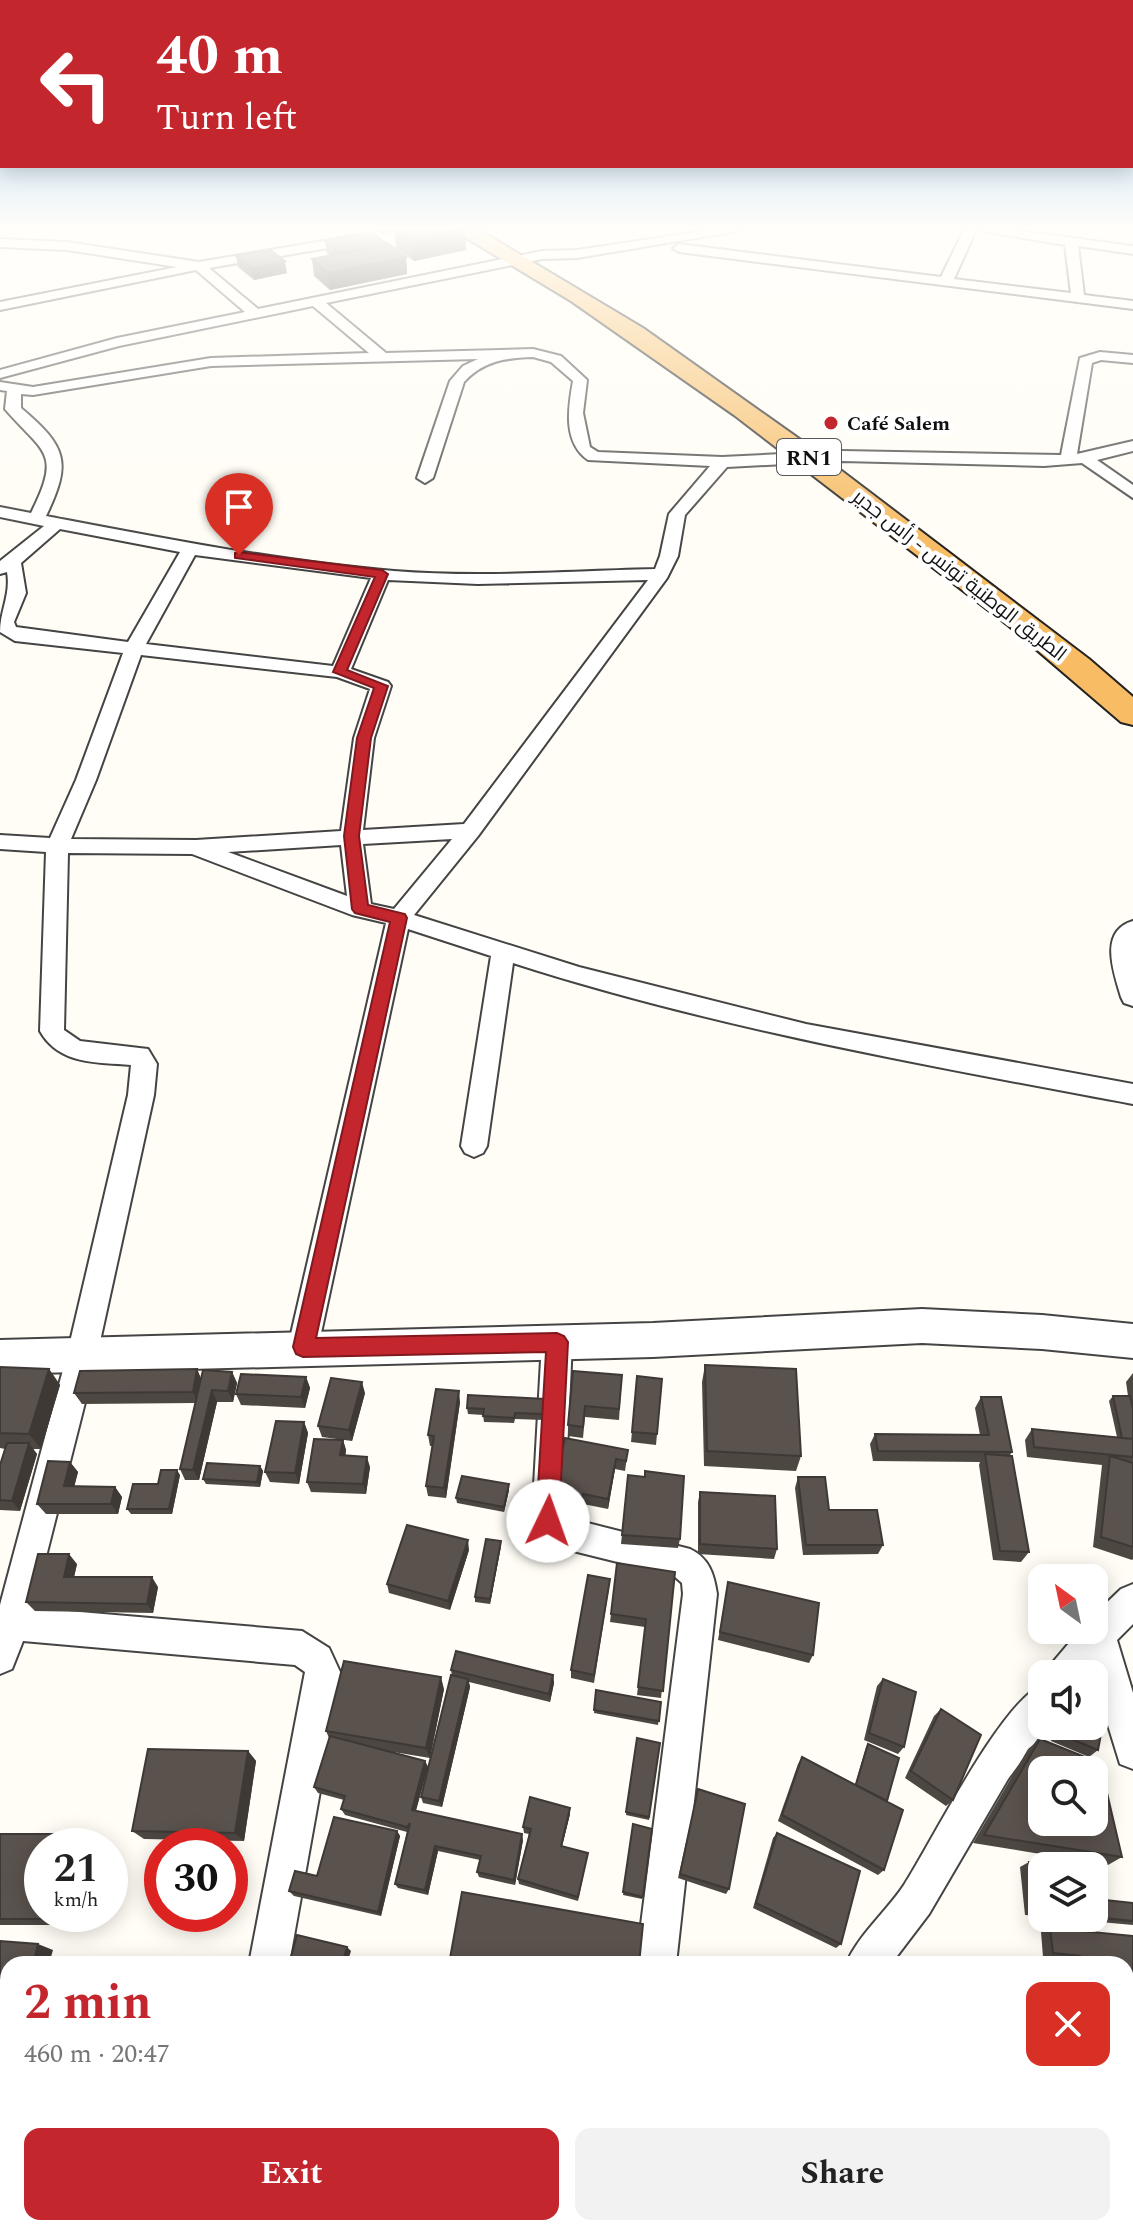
<!DOCTYPE html>
<meta charset="utf-8">
<style>
body{margin:0;font-family:Spectral,Cairo,serif;background:#f2f2f2;color:#222;height:100vh;display:flex;flex-direction:column;font-size:30px;white-space:nowrap}
*{box-sizing:border-box;margin:0}
p{font-size:26px;color:#767676}
.icon{flex:none;width:44px;height:44px;fill:none;stroke:currentColor;stroke-width:2;stroke-linecap:round;stroke-linejoin:round}
.map{position:relative;flex:1;overflow:hidden}
.drawer{position:absolute;left:0px;top:1956px;width:1134px;height:280px;display:flex;flex-direction:column;background:#fff;border-radius:24px 24px 0 0;box-shadow:0 4px 20px #0003}
.drawer>*{flex:none}
.hud{position:absolute;left:0px;top:0px;width:1134px;height:168px;box-shadow:0 4px 20px #0003;background:#c4262e;color:#fff;overflow:hidden}
.needle{width:52px;rotate:327deg}
.tools{position:absolute;left:1028px;top:1564px;display:grid;gap:16px}
.tools a{display:grid;place-items:center;width:80px;height:80px;border-radius:16px;background:#fff;box-shadow:0 4px 20px #0003;font-size:40px}
.speed{position:absolute;left:24px;top:1828px;display:flex;gap:16px;font-size:40px;font-weight:700;text-align:center}
.speed>*{display:grid;place-content:center;width:104px;height:104px;border-radius:50%;background:#fff;box-shadow:0 4px 20px #0003;line-height:1}
.speed small{font-size:20px;font-weight:400}
.speed .limit{border:12px solid #d22;background:#fff;color:#111}
.pin{position:absolute;display:grid;place-items:center;width:68px;height:68px;color:#fff;margin:-82px -34px;border-radius:50% 50% 50% 0;rotate:-45deg;box-shadow:0 0 8px #0007}
.pin .icon{rotate:45deg}
.me{position:absolute;width:88px;margin:-44px;rotate:3deg;stroke-linejoin:round;filter:drop-shadow(0 0 6px #0008)}
.turn{display:flex;align-items:center;gap:28px;height:168px;padding:0 24px;font-size:36px}
.turn .icon{width:104px;height:104px;stroke-width:2.5}
.turn b{display:block;font-size:56px;line-height:68px}
.round{display:grid;place-items:center;flex:none;width:84px;height:84px;border-radius:16px;background:#f2f2f2}
.summary{display:flex;align-items:center;justify-content:space-between;height:136px;padding:0 24px}
h1{font-size:48px;font-weight:700;line-height:60px;color:#c4262e}
.button{display:flex;gap:16px;margin-top:auto;padding:16px 24px}
.button a{flex:1;height:92px;border-radius:16px;background:#c4262e;color:#fff;font-size:32px;font-weight:700;line-height:92px;text-align:center}
.button a+a{background:#f2f2f2;color:#222}
.map>svg:first-child{display:block}
.lines{fill:none;stroke-linecap:round;stroke-linejoin:round}
.minor-casing{stroke:#444;stroke-width:4}
.tertiary-casing{stroke:#444;stroke-width:4}
.trunk-casing{stroke:#222;stroke-width:4}
.minor{fill:#fff;fill-rule:evenodd}
.tertiary{fill:#fff;fill-rule:evenodd}
.trunk{fill:#f7bc64;fill-rule:evenodd}
.wall{fill:#4d4742}
.shaded-wall{fill:#3f3936}
.building{fill:#5a524d;stroke:#3f3936;stroke-width:2;fill-rule:evenodd}
.route{fill:#c4262e;stroke:#7f191e;stroke-width:2}
.poi-dot{fill:#c4262e;stroke:#fff;stroke-width:3}
.labels{text-anchor:middle;stroke-width:8;stroke-linejoin:round;paint-order:stroke}
.far-poi-label{font-size:20px;font-weight:bold;fill:#111;stroke:#fff;text-anchor:start}
.far-street-label{font-size:20px;fill:#111;stroke:#fff}
.shield{fill:#fff;stroke:#585858;stroke-width:2}
.shield-label{font-size:22px;font-weight:bold;fill:#111}
</style>
<div class="map">
<svg width="1133" height="2236" viewBox="0 0 1133 2236">
<rect width="100%" height="100%" fill="#fffdf5"/>
<g class="lines">
<defs>
<path id="minor" d="M711,230H744L577,258L542,259L326,303L386,353L533,349L561,356L587,380L583,413L590,447L598,452L722,457L842,451L1061,455L1080,358L1100,352L1133,355V363L1101,360L1092,363L1077,454L1133,441V451L1097,460L1133,485V498L1082,463L1044,466L842,461L727,467L685,515L678,556L667,578L478,836L414,915L579,967L806,1024L1133,1084V1104C925,1065 715,1028 513,963L487,1146L483,1153L474,1157L465,1153L461,1146L491,956L408,929L318,1347L313,1356L303,1360L293,1356L288,1347L386,923L352,915L192,854L68,853L64,1030L80,1041L148,1049L157,1064L154,1095L97,1355L33,1608L302,1631L329,1648L341,1674L289,1964H249L305,1672L295,1665L23,1641L12,1669L0,1674V1605L67,1355L128,1095L131,1065C97,1062 59,1065 40,1031L46,852L0,849V835L50,838L76,780L123,653L15,641L0,632C0,611 11,594 7,572L0,574V561L44,526L0,517V507L31,513C62,451 44,454 5,409L7,391L0,390V382L33,387L211,358L369,353L313,306L119,346L0,378V370L117,338L245,312L196,270L0,310V302L177,267L67,250L0,247V239L67,242L199,262L358,235L364,239L358,243L209,268L258,309L542,251L577,250ZM533,357L551,362L573,381C568,409 563,442 588,460L710,466L669,514L660,556L655,569C568,571 480,578 394,571C277,561 161,538 46,516C72,462 67,447 21,408V394L33,395L211,366L478,359L463,366L450,381L417,478L425,483L433,478L464,382C483,361 505,358 533,357ZM60,529L180,552L128,642L16,627L14,622L26,593L21,563ZM195,555L371,578L333,666L146,644ZM388,580L478,584L648,580L464,824L363,830L374,738L391,686L388,682L351,669ZM141,655L337,677L370,689L354,738L341,831L196,840L71,839L96,780ZM452,839L394,909L371,904L363,844ZM341,845L347,896L228,852Z
M964,230H976L954,279L1071,293L1065,245L977,230H1013L1133,246V254L1078,246L1084,295L1133,301V309L679,252L673,248L679,244L941,277Z
M1133,921V1006L1124,1003L1121,997C1114,973 1098,931 1133,921Z
M557,1329L567,1333L572,1342L564,1517L690,1549C709,1558 714,1574 717,1594L676,1964H636L683,1594L682,1583L674,1576L553,1546C540,1541 537,1534 532,1521L542,1342L547,1333Z
M1133,1584V1624L1117,1640L1133,1693V1769L1120,1764L1091,1670L1087,1674H1048L1053,1662L1080,1630H1094V1615L1121,1589Z
M1042,1685V1726H1047L1008,1779L929,1914L891,1964H846C859,1934 886,1912 904,1885C931,1843 1001,1702 1042,1685Z
M0,2033H8V2073H0Z
M158,2228H202L201,2236H157Z
M671,2228H715L713,2236H669Z"/>
<path id="tertiary" d="M922,1309L1042,1315L1133,1324V1358L1042,1349L922,1343L653,1357L0,1374V1340L653,1323Z"/>
<path id="trunk" d="M453,230H479L643,328L805,443L1089,659L1133,697V725L1121,722L1009,626L734,415L571,301Z"/>
</defs>
<!-- minor casing -->
<use href="#minor" class="minor-casing"/>
<!-- tertiary casing -->
<use href="#tertiary" class="tertiary-casing"/>
<!-- trunk casing -->
<use href="#trunk" class="trunk-casing"/>
<!-- minor -->
<use href="#minor" class="minor"/>
<!-- tertiary -->
<use href="#tertiary" class="tertiary"/>
<!-- trunk -->
<use href="#trunk" class="trunk"/>
</g>
<!-- wall -->
<path class="wall" d="M376,230H462L465,233L466,250L414,261L396,248L395,232L382,234Z
M325,241L406,257L407,274L330,290L314,276L312,259L330,255L327,253Z
M236,256L287,273L254,280L238,267Z
M705,1365L801,1456L796,1471L704,1466L702,1382Z
M0,1367L49,1369L60,1385L41,1449H33L37,1454L20,1511L0,1510V1465L5,1449L0,1448Z
M197,1369L201,1379L232,1372L237,1383L233,1402H217L199,1480H185L180,1469L195,1403L82,1404L74,1393Z
M573,1371L622,1375L619,1420L585,1417L583,1438L568,1436Z
M1133,1373V1559L1132,1560L1093,1547L1102,1465L1027,1457L1025,1440L1032,1429L1117,1437L1109,1401L1113,1396H1128L1126,1382Z
M637,1376L657,1434L656,1445L631,1442Z
M306,1377L310,1388L305,1408L241,1405L236,1394Z
M365,1393L352,1441L322,1437L318,1426Z
M981,1397L1012,1452L1010,1455L1029,1552L1021,1562L993,1560L979,1465L980,1462L873,1461L870,1444L875,1434L980,1435L975,1408Z
M545,1399L544,1420L515,1419L514,1423L484,1422L483,1415L468,1414L467,1408Z
M460,1402L446,1498L428,1496L426,1486L433,1446H430L428,1435Z
M304,1422L308,1433L299,1484L270,1482L265,1472Z
M343,1440L346,1450L345,1456L370,1467L366,1494L311,1492L307,1482Z
M628,1450L625,1471L615,1469L608,1509L583,1504L578,1529L549,1523V1513Z
M70,1462L78,1472L74,1486L115,1487L122,1497L118,1514H46L37,1504Z
M260,1466L263,1471L260,1487L206,1484L203,1479Z
M180,1475L172,1514H131L127,1509L158,1484Z
M628,1475L680,1539L678,1548L621,1544Z
M798,1477L829,1510L883,1545L878,1554L803,1555L795,1488Z
M509,1490L504,1512L457,1503L456,1498Z
M700,1492L777,1549L774,1559L698,1554V1502Z
M501,1541V1546L490,1604L475,1602V1597Z
M469,1550L450,1610L389,1593L387,1584Z
M617,1563L675,1572L661,1698L637,1695L645,1627L610,1622Z
M77,1564L74,1577L158,1587L153,1613L35,1611L26,1602Z
M728,1582L813,1655L809,1663L718,1640Z
M609,1588L594,1683L571,1678V1670Z
M451,1670L553,1675L554,1683L550,1702L469,1682L470,1687L442,1807L423,1803L421,1797L452,1676Z
M883,1679L904,1747L898,1754L864,1740L877,1686Z
M444,1689L430,1758L393,1752L425,1761L428,1767L416,1811L523,1840L515,1885L479,1877L477,1872L480,1860L438,1851L428,1895L398,1888L395,1884L407,1832L345,1815L341,1809L344,1800L318,1793L314,1787L329,1738L326,1731Z
M596,1690L661,1702L658,1725L594,1713Z
M941,1709L953,1800L946,1806L905,1778L934,1716Z
M1054,1726H1094L1098,1750L1089,1757L1051,1741Z
M637,1738L660,1743L649,1820L626,1815Z
M1040,1739L1122,1857L1108,1865L973,1843L1028,1749Z
M868,1744L887,1801L884,1870L878,1875L778,1821L798,1764L802,1757L855,1784L866,1747Z
M248,1751L256,1761L244,1841L144,1839L132,1831Z
M698,1789L729,1889L726,1894L678,1878Z
M570,1808V1814L562,1846L588,1853L578,1901L519,1884L518,1879L529,1834L524,1833L523,1827Z
M633,1827L652,1829L642,1899L623,1895Z
M397,1831L400,1836L381,1916L294,1896L289,1891Z
M777,1833L841,1944L836,1948L753,1908L773,1838Z
M0,1834L81,1842L42,1914H67L64,1925H0Z
M1029,1862L1042,1866V1916L1025,1915L1020,1867Z
M1094,1869L1105,1900L1133,1903V1925L1057,1918H1094Z
M1050,1928L1133,1936V1997H1126V1964H1071V1959L1043,1957L1041,1932Z"/>
<!-- shaded-wall -->
<path class="shaded-wall" d="M381,230H401L382,234Z
M465,233L466,250L414,261L412,244Z
M406,257L407,274L330,290L327,273Z
M285,261L287,273L254,280L252,269Z
M49,1369L60,1385L41,1449L29,1434Z
M197,1369L202,1381L198,1403L193,1392Z
M232,1372L237,1383L233,1402L228,1391Z
M306,1377L310,1388L305,1408L301,1397Z
M362,1382L365,1393L352,1441L349,1430Z
M212,1390L217,1402L199,1480L193,1470Z
M459,1391L460,1402L446,1498L444,1488Z
M304,1422L308,1433L299,1484L295,1473Z
M343,1440L346,1450L344,1466L340,1455Z
M29,1443L37,1454L20,1511L12,1501Z
M367,1457L370,1467L366,1494L363,1484Z
M616,1459L615,1469L608,1509V1499Z
M70,1462L78,1472L72,1496L64,1486Z
M260,1466L263,1471L260,1487L257,1482Z
M177,1470L180,1475L172,1514L169,1509Z
M509,1484V1490L504,1512V1507Z
M115,1487L122,1497L118,1514L111,1504Z
M583,1494V1504L578,1529V1519Z
M468,1540L469,1550L450,1610L448,1601Z
M501,1541V1546L490,1604V1599Z
M69,1554L77,1564L72,1586L64,1577Z
M152,1577L158,1587L153,1613L147,1604Z
M553,1675L554,1683L550,1702L549,1694Z
M441,1677L444,1689L430,1758L426,1748Z
M468,1679L470,1687L442,1807L439,1801Z
M248,1751L256,1761L244,1841L235,1833Z
M425,1761L428,1767L414,1816L412,1810Z
M570,1808V1814L561,1851V1846Z
M397,1831L400,1836L381,1916L378,1912Z
M68,1834L81,1842L80,1846H65Z
M522,1834L523,1840L515,1885L514,1880Z
M435,1846L438,1851L428,1895L425,1890Z
M51,1914H67L64,1925L50,1919Z
M38,1944L53,1950L49,1964H33Z
M347,1947L351,1951L347,1964H342Z
M291,2228H297L296,2234L290,2235Z"/>
<!-- building -->
<path class="building" d="M462,230L465,233L412,244L395,231Z
M370,232L387,244L341,253L325,241Z
M389,244L406,257L327,273L312,259Z
M269,249L285,261L252,269L236,256Z
M705,1365L796,1369L801,1456L707,1451Z
M0,1367L49,1369L29,1434L0,1433Z
M197,1369L193,1392L74,1393L80,1371Z
M203,1370L232,1372L228,1391L212,1390L193,1470L180,1469Z
M573,1371L622,1375L619,1409L585,1406L583,1427L568,1425Z
M241,1374L306,1377L301,1397L236,1394Z
M637,1376L662,1379L657,1434L632,1432Z
M331,1378L362,1382L349,1430L318,1426Z
M436,1389L459,1391L444,1488L426,1486L434,1436L428,1435Z
M468,1395L545,1399L544,1414L515,1413L514,1418L483,1416L484,1409L467,1408Z
M1113,1396H1130L1133,1409V1439L1122,1438Z
M981,1397H1001L1012,1452L878,1451L875,1434L989,1435Z
M276,1421L304,1422L295,1473L265,1472Z
M1032,1429L1133,1439V1457L1034,1447Z
M565,1438L628,1450L626,1461L616,1459L608,1499L583,1494L578,1519L549,1513Z
M314,1439L343,1440L340,1455L367,1457L363,1484L307,1482Z
M7,1443H29L12,1501L0,1500V1465Z
M985,1454L1012,1456L1029,1552L1000,1551Z
M1110,1456L1133,1463V1547L1101,1537Z
M48,1461L70,1462L64,1486L115,1487L111,1504H37Z
M207,1463L260,1466L257,1482L203,1479Z
M161,1470H177L169,1509H127L133,1484H158Z
M645,1471L684,1476L680,1539L622,1535L628,1475L645,1477Z
M462,1476L509,1484L504,1507L456,1498Z
M798,1477H825L829,1510H877L883,1545H806Z
M700,1492L775,1496L777,1549L700,1544Z
M407,1525L468,1540L448,1601L387,1584Z
M486,1539L501,1541L490,1599L475,1597Z
M38,1554H69L64,1577H152L147,1604L26,1602Z
M617,1563L675,1572L663,1691L638,1687L646,1619L611,1614Z
M588,1575L610,1579L594,1675L571,1670Z
M728,1582L819,1603L813,1655L720,1632Z
M456,1651L553,1675L549,1694L451,1670Z
M344,1661L441,1677L426,1748L326,1731Z
M451,1675L468,1679L439,1801L421,1797Z
M883,1679L916,1692L904,1747L869,1733Z
M596,1690L661,1702L659,1721L594,1710Z
M1094,1696L1107,1702L1098,1750L1059,1734L1061,1726H1094Z
M941,1709L981,1735L953,1800L911,1771Z
M330,1736L425,1761L412,1810L522,1834L514,1880L477,1872L481,1856L435,1846L425,1890L395,1884L410,1823L407,1827L341,1809L345,1796L314,1787Z
M637,1738L660,1743L649,1817L626,1812Z
M1040,1739L1100,1763L1122,1857L984,1835ZM1042,1770H1094V1822H1042Z
M868,1744L899,1758L887,1801L856,1785Z
M148,1749L248,1751L235,1833L132,1831Z
M802,1757L903,1810L884,1870L782,1815Z
M698,1789L745,1804L729,1889L680,1874Z
M530,1797L570,1808L561,1846L588,1853L578,1897L518,1879L531,1829L523,1827Z
M334,1817L397,1831L378,1912L289,1891L295,1871L317,1876Z
M633,1824L652,1829L643,1897L623,1892Z
M777,1833L860,1871L841,1944L756,1903Z
M0,1834H68L65,1846H42V1914H51L50,1919H0Z
M1029,1862L1068,1866H1042V1911L1034,1910Z
M1094,1869H1101L1105,1900L1133,1903V1921L1094,1917Z
M462,1892L643,1924L639,1964H449Z
M1050,1928L1133,1936V1993H1126V1964H1081L1080,1956L1053,1953Z
M297,1935L347,1947L342,1964H289Z
M0,1941L38,1944L33,1964H8V2023H0Z
M888,1960L912,1964H888Z
M361,1961L417,1963L361,1964Z
M233,2228H291L290,2235L232,2236Z"/>
<!-- sky -->
<linearGradient id="sky" x2="0" y2="1"><stop stop-color="#95c6ee"/><stop offset="0.42" stop-color="#fffefa"/><stop offset="1" stop-color="#fffefa" stop-opacity="0"/></linearGradient>
<rect width="1133" height="543" fill="url(#sky)"/>
<!-- route -->
<path class="route" d="M239,552L382,570L388,574L347,670L388,686L371,738L359,836L368,905L405,914L407,918L316,1338L557,1333L564,1336L568,1342L559,1521L556,1529L548,1532L540,1529L536,1521L546,1352L303,1357L296,1354L293,1347L390,922L355,913L352,909L344,836L357,738L374,688L333,672L375,577L235,558V553Z"/>
<!-- markers -->
<circle class="poi-dot" cx="831" cy="423" r="8"/>
<g class="labels">
<!-- far-poi labels -->
<g class="far-poi-label">
<text x="847" y="430">Café Salem</text>
</g>
<!-- far-street labels -->
<g class="far-street-label">
<text transform="translate(960 575) rotate(38)" y="7">الطريق الوطنية تونس - رأس جدير</text>
</g>
<!-- shield labels -->
<rect class="shield" x="777" y="439" width="64" height="36" rx="6"/>
<g class="shield-label">
<text x="809" y="465">RN1</text>
</g>
</g>
</svg>
<div class="tools">
<a><svg class="needle" viewBox="-14 -14 28 28"><path d="M0-13l5 13h-10z" fill="#e53935"/><path d="M0 13l5-13h-10z" fill="#767676"/></svg></a>
<a><svg class="icon" aria-label="sound" viewBox="0 0 24 24"><path d="M4 9h4l5-4v14l-5-4H4zM17 9q2 3 0 6"/></svg></a>
<a><svg class="icon" aria-label="search" viewBox="0 0 24 24"><circle cx="10" cy="10" r="6"/><path d="M15 15l6 6"/></svg></a>
<a><svg class="icon" aria-label="layers" viewBox="0 0 24 24"><path d="M12 4l9 5-9 5-9-5zM3 14l9 5 9-5"/></svg></a>
</div>
<div class="speed"><div>21<small>km/h</small></div><div class="limit">30</div></div>
<div class="pin" style="left:239px;top:555px;background:#d93025"><svg class="icon" aria-label="arrive" viewBox="0 0 24 24"><path d="M6 21V4h12l-3 4 3 4H6"/></svg></div>
<svg class="me" style="left:548px;top:1521px" viewBox="-20 -20 40 40"><circle r="19" fill="#fff"/><path d="M0-13L10 11 0 6-10 11z" fill="#c4262e"/></svg>
<div class="hud">
<div class="turn"><svg class="icon" aria-label="left" viewBox="0 0 24 24"><path d="M17 20v-9H6M10 6l-5 5 5 5"/></svg><div><b>40 m</b>Turn left</div></div>
</div>
<section class="drawer">
<div class="summary"><div><h1>2 min</h1><p>460 m · 20:47</p></div><a class="round" style="background:#d93025;color:#fff"><svg class="icon" aria-label="close" viewBox="0 0 24 24"><path d="M6 6l12 12M18 6L6 18"/></svg></a></div>
<div class="button"><a>Exit</a><a>Share</a></div>
</section>
</div>
